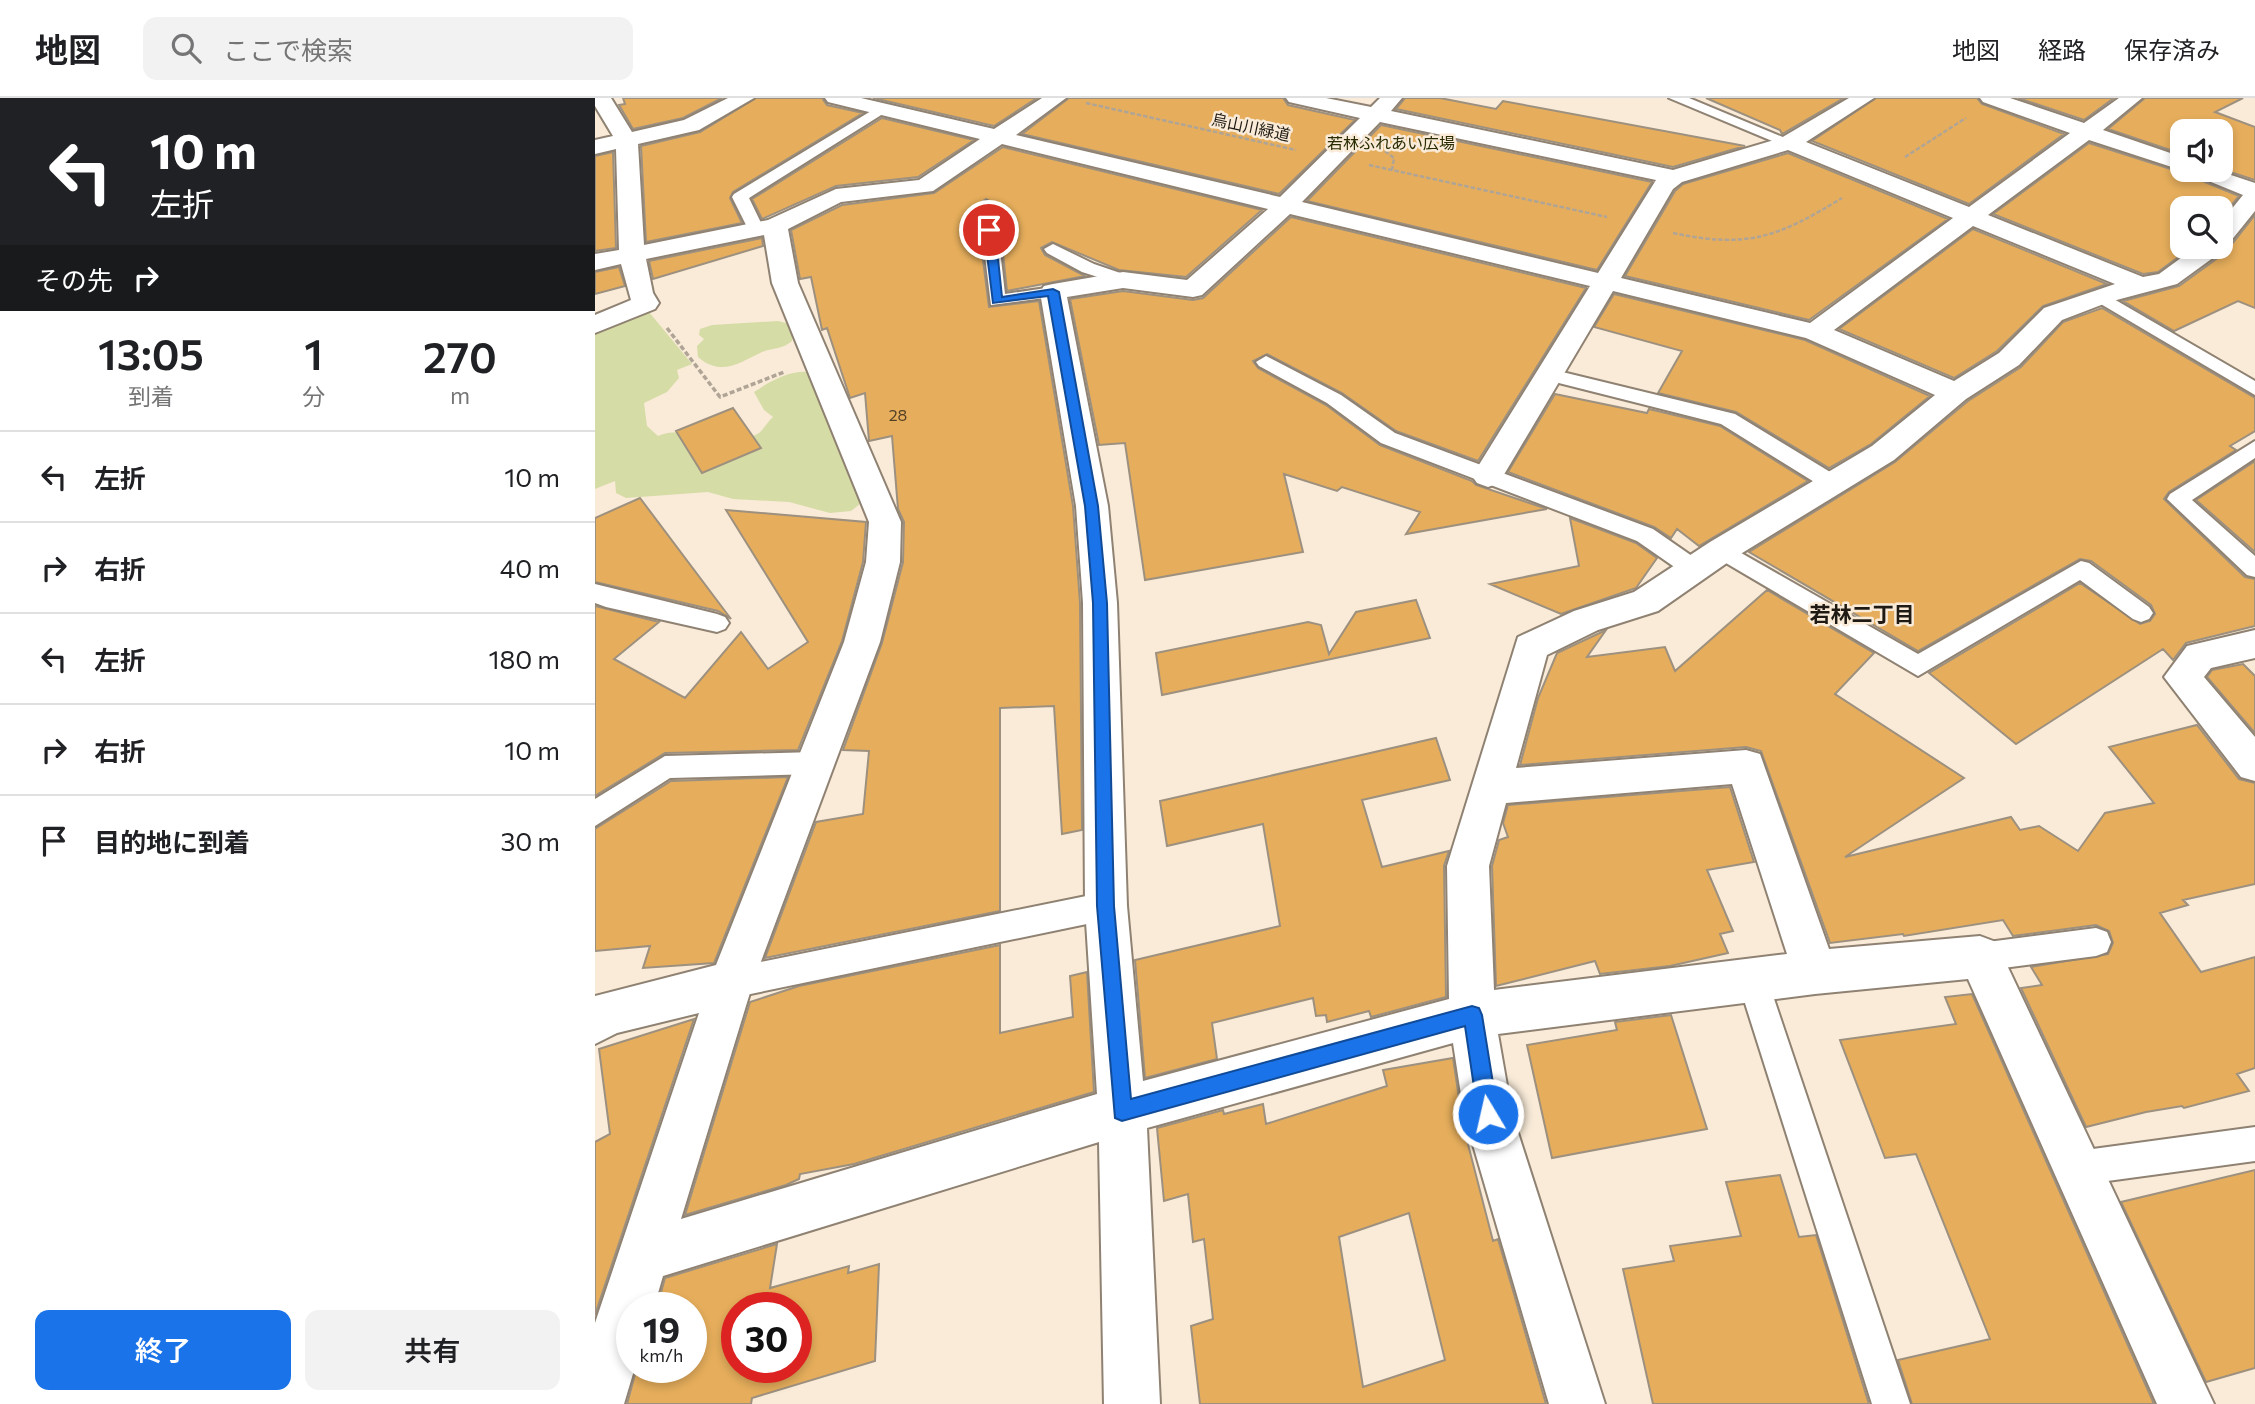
<!DOCTYPE html>
<html lang="ja">
<meta charset="utf-8">
<style>
body{margin:0;font-family:Commissioner,"Noto Sans JP",sans-serif;background:#f2f2f2;color:#202124;height:100vh;display:flex;flex-direction:column;font-size:26px;white-space:nowrap}
*{box-sizing:border-box;margin:0}
p{font-size:23px;color:#757577}
.icon{flex:none;width:38px;height:38px;fill:none;stroke:currentColor;stroke-width:2;stroke-linecap:round;stroke-linejoin:round}
.map{position:relative;flex:1;overflow:hidden}
.side{display:flex;flex-direction:column;background:#fff;width:595px}
.side>*{flex:none}
.banner{background:#202124;color:#fff;overflow:hidden}
.tools{position:absolute;left:1575px;top:21px;display:grid;gap:14px}
.tools a{display:grid;place-items:center;width:63px;height:63px;border-radius:14px;background:#fff;box-shadow:0 4px 10px #0003;font-size:35px}
.speed{position:absolute;left:21px;top:1194px;display:flex;gap:14px;font-size:35px;font-weight:700;text-align:center}
.speed>*{display:grid;place-content:center;width:91px;height:91px;border-radius:50%;background:#fff;box-shadow:0 4px 10px #0003;line-height:1}
.speed small{font-size:18px;font-weight:400}
.speed .limit{border:10px solid #d22;background:#fff;color:#111}
.pin{position:absolute;display:grid;place-items:center;width:60px;height:60px;color:#fff;margin:-30px;border:4px solid #fff;border-radius:50%;box-shadow:0 2px 7px #0007}
.me{position:absolute;width:77px;margin:-38px;rotate:351deg;stroke-linejoin:round;filter:drop-shadow(0 0 5px #0008)}
.turn{display:flex;align-items:center;gap:24px;height:147px;padding:0 35px;font-size:32px}
.turn .icon{width:91px;height:91px;stroke-width:2.5}
.turn b{display:block;font-size:49px;line-height:60px}
.then{display:flex;align-items:center;height:66px;padding:0 35px;background:#0003;gap:14px;font-size:26px}
.eta{display:flex;justify-content:space-evenly;align-items:center;height:119px;text-align:center}
.eta b{font-size:42px;font-weight:600;line-height:49px}
.button{display:flex;gap:14px;margin-top:auto;padding:14px 35px}
.button a{flex:1;height:80px;border-radius:14px;background:#1a73e8;color:#fff;font-size:28px;font-weight:600;line-height:80px;text-align:center}
.button a+a{background:#f2f2f2;color:#202124}
ul{padding:0;list-style:none}
li{display:flex;align-items:center;gap:21px;height:91px;padding:0 35px;border-top:2px solid #e0e0e0}
li div{flex:1}
li b{display:block;font-size:26px}
li em{font-style:normal}
header{display:flex;align-items:center;gap:42px;box-sizing:border-box;height:98px;padding:0 35px;background:#fff;border-bottom:2px solid #e0e0e0}
header strong{font-size:33px}
nav{display:flex;gap:38px;margin-inline-start:auto;font-size:24px}
.search{width:490px;height:63px;background:#f2f2f2;display:flex;align-items:center;gap:18px;box-sizing:border-box;padding:0 24px;border-radius:14px;color:#757577;font-size:26px}
main{display:flex;flex:1;min-height:0}
.map>svg:first-child{display:block}
.green{fill:#d6dca6}
.building{fill:#e6ae5c;stroke:#9d907f;stroke-width:2;fill-rule:evenodd}
.lines{fill:none;stroke-linecap:round;stroke-linejoin:round}
.lane-casing{stroke:#8f8272;stroke-width:4}
.street-casing{stroke:#8f8272;stroke-width:4}
.path-far1{stroke:#afa495;stroke-width:2.5;stroke-dasharray:4.5 2;stroke-linecap:butt}
.path{stroke:#afa495;stroke-width:3.5;stroke-dasharray:5 2.5;stroke-linecap:butt}
.lane{fill:#fff;fill-rule:evenodd}
.street{fill:#fff;fill-rule:evenodd}
.route{fill:#1a73e8;stroke:#114b97;stroke-width:2}
.labels{text-anchor:middle;stroke-width:5;stroke-linejoin:round;paint-order:stroke}
.far-street-label{font-size:16px;fill:#1f1a13;stroke:#f9ebd8}
.far-park-label{font-size:16px;fill:#292c02;stroke:#f9ebd8}
.number-label{font-size:16px;fill:#513f25}
.neighbourhood-label{font-size:21px;font-weight:bold;fill:#1f1a13;stroke:#f9ebd8}
</style>
<header>
<strong>地図</strong>
<div class="search"><svg class="icon" aria-label="search" viewBox="0 0 24 24"><circle cx="10" cy="10" r="6"/><path d="M15 15l6 6"/></svg>ここで検索</div>
<nav><a>地図</a><a>経路</a><a>保存済み</a></nav>
</header>
<main>
<section class="side">
<div class="banner">
<div class="turn"><svg class="icon" aria-label="left" viewBox="0 0 24 24"><path d="M17 20v-9H6M10 6l-5 5 5 5"/></svg><div><b>10 m</b>左折</div></div>
<div class="then">その先<svg class="icon" aria-label="right" viewBox="0 0 24 24"><path d="M7 20v-9h11M14 6l5 5-5 5"/></svg></div>
</div>
<div class="eta">
<div><b>13:05</b><p>到着</p></div>
<div><b>1</b><p>分</p></div>
<div><b>270</b><p>m</p></div>
</div>
<ul>
<li><svg class="icon" aria-label="left" viewBox="0 0 24 24"><path d="M17 20v-9H6M10 6l-5 5 5 5"/></svg><div><b>左折</b></div><em>10 m</em></li>
<li><svg class="icon" aria-label="right" viewBox="0 0 24 24"><path d="M7 20v-9h11M14 6l5 5-5 5"/></svg><div><b>右折</b></div><em>40 m</em></li>
<li><svg class="icon" aria-label="left" viewBox="0 0 24 24"><path d="M17 20v-9H6M10 6l-5 5 5 5"/></svg><div><b>左折</b></div><em>180 m</em></li>
<li><svg class="icon" aria-label="right" viewBox="0 0 24 24"><path d="M7 20v-9h11M14 6l5 5-5 5"/></svg><div><b>右折</b></div><em>10 m</em></li>
<li><svg class="icon" aria-label="arrive" viewBox="0 0 24 24"><path d="M6 21V4h12l-3 4 3 4H6"/></svg><div><b>目的地に到着</b></div><em>30 m</em></li>
</ul>
<div class="button"><a>終了</a><a>共有</a></div>
</section>
<div class="map">
<svg width="1660" height="1306" viewBox="0 0 1660 1306">
<rect width="100%" height="100%" fill="#f9ebd8"/>
<!-- green -->
<path class="green" d="M49,208L97,266L82,272L84,280L72,294L49,305L52,328L63,338C97,324 126,356 164,335C168,332 173,323 178,319L169,312L159,294C177,282 199,270 219,275L225,304L265,379L261,395L265,406L256,413L235,415L194,404L138,401L113,394L31,400L21,395L20,383L0,391V229Z
M183,223L199,227L197,243C187,252 179,249 167,254C144,265 126,279 103,259L102,248L109,241L104,237L105,231L117,227Z"/>
<!-- building -->
<path class="building" d="M28,0H127L88,20L38,31L24,7L30,6Z
M161,0H227L232,7L268,15L138,94L135,100L147,125L51,144L46,48L105,34Z
M278,0H442L399,28Z
M474,0H688L693,7L760,22L684,96L427,36Z
M810,0H845L901,11L908,3L1150,48L1078,69L801,11Z
M1111,0H1249L1187,36L1185,32Z
M1281,0H1382L1387,6L1469,36L1374,106L1217,43Z
M1423,0H1519L1489,22Z
M1550,0H1648L1620,14L1660,29V82L1626,71V33H1587V56L1513,31Z
M287,20L379,42L323,79L241,88L167,121L157,101Z
M786,27L1057,84L1002,172L712,103Z
M1494,45L1588,75L1644,98L1626,120V110H1587V149H1597L1563,174L1548,176L1398,116Z
M408,49L667,112L591,179L524,172L457,144L446,150L450,157L490,178L412,193L403,108L391,101L381,108L394,209L444,203L478,408L485,505L487,732L467,736L459,608L405,610V813L170,860L221,724L268,716L274,653L248,652L287,545L308,464L309,424L303,411L297,338L274,343L270,295L255,300L232,230L227,232L216,179L205,181L196,132L247,107L339,95Z
M18,54L21,150L0,153V58Z
M1193,55L1353,121L1214,222L1030,178L1080,93L1088,86Z
M1660,117V210L1643,203L1579,233L1528,203L1584,188L1628,156L1631,148L1637,146Z
M696,119L991,190L883,363L801,333L747,295L672,256L658,263L663,270L731,307L785,347L877,383L881,387L952,411L811,436L825,414L747,389L742,393L689,376L708,454L550,482L530,345L504,347L475,201L528,193L598,202L608,200Z
M1378,131L1512,186L1448,208L1402,253L1359,280L1244,231Z
M167,140L168,148L58,181L54,163Z
M24,169L30,188L0,196V174Z
M1019,196L1210,242L1335,298L1276,346L1234,370L1141,314L1063,295L1087,253L999,229Z
M1507,210L1660,300V333L1635,348L1641,352L1574,394L1569,401L1650,479L1660,481V528L1591,545L1578,562L1568,551L1421,646L1334,575L1485,485L1545,526L1555,523L1560,516L1556,507L1496,463L1485,461L1323,553L1154,454L1300,364L1373,303L1426,269L1468,224Z
M960,296L1052,315L1054,311L1125,328L1213,383L1104,448L1082,431L1076,440L1059,429L913,374Z
M138,310L166,350L107,375L81,333Z
M1660,363V454L1601,402Z
M45,400L136,521L123,513L0,484V420Z
M131,412L271,424L268,464L247,543L203,652L70,655L0,698V508L64,524L19,561L90,600L146,534L173,571L213,544Z
M975,420L1041,445L1062,460L1041,490L966,516L895,486L984,468Z
M1172,492L1279,555L1240,596L1369,680L1250,759L1416,719L1425,732L1444,728L1483,753L1510,715L1559,705L1514,649L1602,627L1644,681L1660,685V786L1588,802L1593,807L1565,815L1606,874L1660,859V970L1642,976L1654,993L1589,1010L1587,1008L1551,1014L1491,1029L1426,890L1447,887L1436,869L1513,856L1518,845L1514,833L1501,827L1418,838L1408,822L1309,838L1308,836L1235,845L1166,653L1151,649L925,667L943,600L962,555L1011,532L992,559L1070,549L1080,573Z
M821,502L835,540L567,597L561,555L713,524L726,527L734,556L761,514Z
M1648,566L1660,578V635L1612,579L1617,572Z
M841,640L855,682L767,702L787,769L854,753L849,768L851,899L776,919L774,913L732,924L731,917L721,918L718,900L617,925L622,961L550,980L540,862L685,828L668,726L572,748L565,703Z
M193,679L119,865L48,870L55,848L0,853V731L76,683Z
M1135,689L1159,764L1112,772L1138,833L1125,836L1133,855L1075,868L1005,876L1000,863L901,888L897,768L904,742L913,739L908,725L913,707Z
M405,847V935L478,919L475,878L492,874L499,994L259,1066L205,1076L204,1081L191,1087L90,1117L155,904L204,888Z
M1377,896L1559,1306H1317L1303,1262L1395,1241L1321,1056L1290,1060L1245,942L1361,926L1350,899Z
M1076,917L1112,1031L957,1060L932,947L1022,932L1020,924Z
M99,921L0,1217V1044L15,1036L4,951Z
M858,960L868,1027L898,1143L903,1141L951,1306H605L596,1228L618,1221L609,1141L598,1144L593,1096L569,1103L562,1030L628,1012L629,1016L668,1006L671,1026L792,988L788,972ZM814,1115L850,1262L768,1289L744,1139Z
M1660,1072V1270L1611,1284L1526,1104Z
M1185,1077L1204,1139L1221,1137L1274,1306H1058L1028,1171L1079,1163L1075,1148L1146,1138L1131,1084Z
M182,1146L175,1190L254,1168L253,1175L284,1166L280,1263L157,1300L156,1306H32L42,1269H96V1209H62L70,1180ZM142,1209H201V1269H142Z"/>
<g class="lines">
<defs>
<path id="lane" d="M1074,0H1094L1202,45L1199,48H1189Z
M286,7L293,11L291,14L154,100L169,131L167,135H155L137,99L139,96Z
M392,103L400,108L410,196L458,189L464,190L467,194L464,198L396,207L384,108Z
M458,146L499,166L534,178L537,182L528,187L487,174L452,155L449,151Z
M1505,193L1660,283V297L1499,202L1496,198L1499,194Z
M671,258L746,297L800,335L1058,431L1107,465L1110,471L1107,477L1099,479L1091,477L1042,443L786,345L732,305L664,268L661,264Z
M955,271L1140,316L1245,380L1248,385L1245,390H1229L1126,326L948,281L945,277L948,273Z
M1660,343V360L1597,402L1660,458V479L1652,477L1572,401L1575,396Z
M1127,444L1323,556L1486,463L1494,465L1554,509L1558,515L1554,521L1546,524L1538,521L1485,482L1323,578L1119,458L1116,452L1119,446Z
M0,486L122,516L130,519L134,525L130,531L122,534L11,509L0,505Z
M220,654L229,657L233,665L229,673L220,676L75,680L0,728V701L70,658Z
M511,794L521,798L526,808L521,818L511,822L136,900L125,896L121,885L125,874L136,870Z
M1501,830L1512,834L1516,844L1512,854L1501,858L1385,873L1374,869L1370,859L1374,849L1385,845Z
M1158,868L1169,873L1173,883L1315,1306H1277L1143,883L1147,873Z
M1660,1029V1063L1483,1087L1471,1082L1466,1070L1471,1058L1483,1053Z"/>
<path id="street" d="M0,0H16L37,34L89,22L133,0H159L104,32L43,46L49,147L173,122L241,91L324,82L385,41L233,4L230,0H266L399,31L447,0H471L421,37L685,99L765,20L694,4L691,0H731L776,9L785,0H807L796,13L1078,72L1186,40L1254,0H1279L1211,44L1374,109L1475,35L1388,4L1385,0H1415L1489,25L1524,0H1547L1508,32L1587,59V72H1621L1660,85V113L1635,144L1627,146L1629,149L1626,154L1582,186L1514,204L1467,222L1424,267L1371,301L1299,362L1139,460L1063,513L1003,532L952,557L921,670L1151,652L1165,656L1234,851L1385,838L1401,844L1619,1306H1562L1373,881L1220,896L903,936L917,1016L1010,1306H954L869,1016L858,945L552,1030L565,1306H509L504,1044L68,1178L59,1209H37V1269H40L29,1306H0V1225L104,915L22,935L0,946V898L121,867L249,544L271,464L274,424L177,185L169,137L51,161L58,195L64,205L60,211L0,235V217L36,202L26,166L0,172V156L24,152L21,51L0,56V42L18,38L0,8ZM785,24L1061,82L1003,175L707,104ZM1494,42L1589,73L1648,97L1626,124V149H1601L1564,176L1548,179L1393,117ZM407,46L673,111L592,182L528,174L458,186L449,188L445,194L481,408L488,505L490,808L502,996L86,1121L158,885L285,544L305,464L306,424L203,185L193,131L246,104L338,93ZM1193,52L1358,120L1215,225L1026,180L1078,91L1087,84ZM695,116L995,188L877,378L882,385L893,389L904,385L1018,193L1211,240L1340,297L1277,348L1115,444L1039,494L979,513L923,539L852,768L854,901L548,983L532,808L522,505L513,408L472,199L528,190L598,199L607,197ZM1378,128L1520,186L1449,210L1404,255L1359,283L1239,232ZM1137,686L1192,856L899,892L894,768L911,705Z
M1660,532V560L1616,570L1609,579L1660,639V683L1646,679L1569,579L1592,548Z"/>
</defs>
<!-- lane casing -->
<use href="#lane" class="lane-casing"/>
<!-- street casing -->
<use href="#street" class="street-casing"/>
<!-- path-far1 -->
<path class="path-far1" d="M491,5L701,52
M790,53L799,60L797,72
M1310,59L1371,20
M774,67L1012,119
M1078,135C1153,151 1183,139 1247,100"/>
<!-- path -->
<path class="path" d="M72,230L125,299L189,274"/>
<!-- lane -->
<use href="#lane" class="lane"/>
<!-- street -->
<use href="#street" class="street"/>
</g>
<!-- route -->
<path class="route" d="M394,129L400,132L407,199L458,191L464,194L503,408L512,505L519,808L536,1001L877,908L884,910L887,917L903,1016L900,1023L893,1026L886,1023L883,1016L870,928L527,1023L520,1020L502,808L498,505L490,408L453,198L398,205L389,132Z"/>
<g class="labels">
<!-- far-street labels -->
<g class="far-street-label">
<text transform="translate(656 29) rotate(12)" y="6">烏山川緑道</text>
</g>
<!-- far-park labels -->
<g class="far-park-label">
<text x="796" y="51">若林ふれあい広場</text>
</g>
<!-- number labels -->
<g class="number-label">
<text x="303" y="323">28</text>
</g>
<!-- neighbourhood labels -->
<g class="neighbourhood-label">
<text x="1267" y="524">若林二丁目</text>
</g>
</g>
</svg>
<div class="tools">
<a><svg class="icon" aria-label="sound" viewBox="0 0 24 24"><path d="M4 9h4l5-4v14l-5-4H4zM17 9q2 3 0 6"/></svg></a>
<a><svg class="icon" aria-label="search" viewBox="0 0 24 24"><circle cx="10" cy="10" r="6"/><path d="M15 15l6 6"/></svg></a>
</div>
<div class="speed"><div>19<small>km/h</small></div><div class="limit">30</div></div>
<div class="pin" style="left:394px;top:132px;background:#d93025"><svg class="icon" aria-label="arrive" viewBox="0 0 24 24"><path d="M6 21V4h12l-3 4 3 4H6"/></svg></div>
<svg class="me" style="left:893px;top:1016px" viewBox="-20 -20 40 40"><circle r="17" fill="#1a73e8" stroke="#fff" stroke-width="3"/><path d="M0-11L8 9 0 5-8 9z" fill="#fff"/></svg>
</div>
</main>
